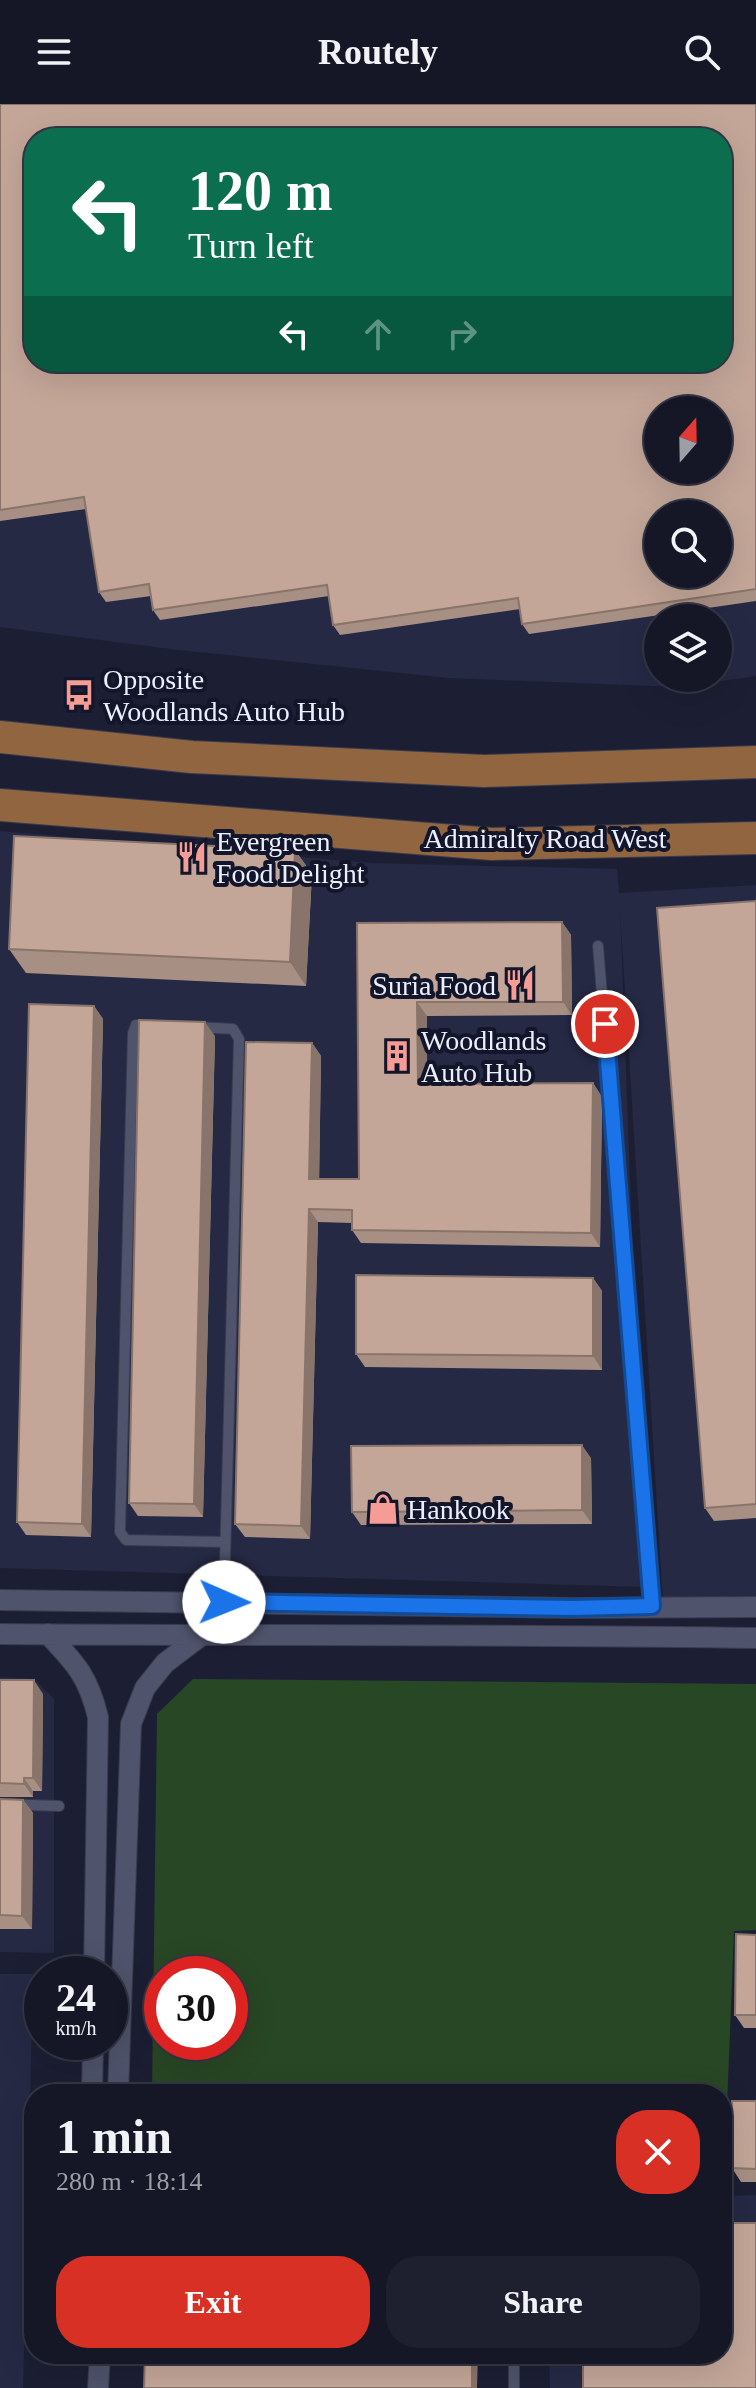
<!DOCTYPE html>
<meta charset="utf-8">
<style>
body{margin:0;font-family:Georgia,serif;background:#1e202f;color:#f1f3f6;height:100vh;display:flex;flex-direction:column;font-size:30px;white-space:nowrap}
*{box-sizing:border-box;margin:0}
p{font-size:26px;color:#9d9fa7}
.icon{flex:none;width:44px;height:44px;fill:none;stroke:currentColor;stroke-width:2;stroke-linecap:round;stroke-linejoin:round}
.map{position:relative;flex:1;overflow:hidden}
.sheet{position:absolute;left:24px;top:1980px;width:708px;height:280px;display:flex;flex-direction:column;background:#151727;border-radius:32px;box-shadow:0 8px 32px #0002,0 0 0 2px #343644}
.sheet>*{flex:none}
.banner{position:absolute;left:24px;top:24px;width:708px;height:244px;border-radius:32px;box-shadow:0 8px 32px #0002,0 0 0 2px #343644;background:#0b6e4f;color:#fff;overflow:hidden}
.needle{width:52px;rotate:20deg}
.buttons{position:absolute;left:644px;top:292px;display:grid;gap:16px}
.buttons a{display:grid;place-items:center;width:88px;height:88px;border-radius:50%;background:#151727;box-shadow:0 8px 32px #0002,0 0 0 2px #343644;font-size:40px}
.speed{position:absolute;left:24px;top:1852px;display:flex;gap:16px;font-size:40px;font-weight:700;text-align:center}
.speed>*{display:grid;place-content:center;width:104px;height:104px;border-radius:50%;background:#151727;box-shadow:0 8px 32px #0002,0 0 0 2px #343644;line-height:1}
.speed small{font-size:20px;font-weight:400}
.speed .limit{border:12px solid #d22;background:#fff;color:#111}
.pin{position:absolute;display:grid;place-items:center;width:68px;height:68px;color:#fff;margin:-34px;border:4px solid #fff;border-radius:50%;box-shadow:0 2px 8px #0007}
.me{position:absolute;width:88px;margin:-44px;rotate:91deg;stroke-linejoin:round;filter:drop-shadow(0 0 6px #0008)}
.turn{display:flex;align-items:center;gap:28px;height:168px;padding:0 32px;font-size:36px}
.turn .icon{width:104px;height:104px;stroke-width:2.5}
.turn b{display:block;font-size:56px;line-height:68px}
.lanes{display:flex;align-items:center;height:76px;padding:0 32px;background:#0003;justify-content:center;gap:40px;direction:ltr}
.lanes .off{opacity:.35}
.round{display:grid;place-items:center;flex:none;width:84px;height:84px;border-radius:32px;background:#1e202f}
.overview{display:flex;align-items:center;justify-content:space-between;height:136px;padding:0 32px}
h1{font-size:48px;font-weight:700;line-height:60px}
.cta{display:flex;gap:16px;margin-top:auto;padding:16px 32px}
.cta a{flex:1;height:92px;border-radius:32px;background:#d93025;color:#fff;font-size:32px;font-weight:700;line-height:92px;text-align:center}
.cta a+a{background:#1e202f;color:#f1f3f6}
header{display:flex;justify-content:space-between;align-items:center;height:104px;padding:0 32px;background:#151727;font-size:36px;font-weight:700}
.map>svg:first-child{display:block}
.built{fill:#262944;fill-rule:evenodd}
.green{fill:#284724;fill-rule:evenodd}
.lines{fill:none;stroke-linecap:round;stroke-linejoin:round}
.service-casing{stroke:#393b4d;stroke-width:12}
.minor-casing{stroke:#393b4d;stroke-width:22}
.primary-casing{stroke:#393b4d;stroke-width:34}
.service{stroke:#4f536b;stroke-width:10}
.minor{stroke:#4f536b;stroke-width:20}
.primary{stroke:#906540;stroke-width:32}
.wall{fill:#a88f83}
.shaded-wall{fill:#88746a}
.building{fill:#c3a698;stroke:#88746a;stroke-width:2;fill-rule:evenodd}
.route-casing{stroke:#114b97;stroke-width:20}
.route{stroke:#1a73e8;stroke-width:14}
.labels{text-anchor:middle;stroke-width:8;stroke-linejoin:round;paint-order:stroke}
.poi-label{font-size:28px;fill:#ebeefd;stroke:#13152a;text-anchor:start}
.street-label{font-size:28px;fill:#ebeefd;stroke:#13152a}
</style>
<header><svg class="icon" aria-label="menu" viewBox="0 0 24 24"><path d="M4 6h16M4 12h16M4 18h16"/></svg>Routely<svg class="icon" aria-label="search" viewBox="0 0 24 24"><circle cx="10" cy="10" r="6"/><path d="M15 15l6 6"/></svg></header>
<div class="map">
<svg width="756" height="2284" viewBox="0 0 756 2284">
<rect width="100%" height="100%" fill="#1c1f34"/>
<!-- built -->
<path class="built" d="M0,0H756V572L679,583L449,574L170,545L0,523ZM34,34H722V258H34ZM658,306H718V366H658ZM658,410H718V470H658ZM658,514H718V574H658Z
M0,727L370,759L617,765L619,789L756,781V1493L663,1498L620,805L645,1483L0,1464Z
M0,1573L34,1575L54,1595V1849L0,1848Z
M0,1870H33L23,2284H0Z
M756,2091V2284H550L549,2250H722V2092Z"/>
<!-- green -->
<path class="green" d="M193,1575L756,1580V1826L734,1827L724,2078L722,1990H152L157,1610ZM162,1870H230V1938H162Z"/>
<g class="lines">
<defs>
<path id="service" d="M598,842L652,1502
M153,921H136L133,929L120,1428L126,1436L225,1438
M197,923L233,925L239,935L223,1531
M0,1700L59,1702
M514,2250V2284"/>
<path id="minor" d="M0,1496L573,1504L756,1503
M0,1530C252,1532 504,1530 756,1534
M48,1530C76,1560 88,1572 98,1613L94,1870
M92,1990L93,1938
M118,1990L131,1620L145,1584L165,1559L202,1531
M98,2284L100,2250"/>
<path id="primary" d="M0,633L192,653L484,667L756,658
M0,701L492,740L756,734"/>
</defs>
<!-- service casing -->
<use href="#service" class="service-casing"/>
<!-- minor casing -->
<use href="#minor" class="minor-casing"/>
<!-- primary casing -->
<use href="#primary" class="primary-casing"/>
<!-- service -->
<use href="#service" class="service"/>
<!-- minor -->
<use href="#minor" class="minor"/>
<!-- primary -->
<use href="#primary" class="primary"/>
</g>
<!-- wall -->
<path class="wall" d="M0,0H756V497L529,530L522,520L520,505L340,531L333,521L329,492L160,516L153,506L151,492L106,498L99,488L86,405L0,417Z
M295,746L312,770L306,882L26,869L9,845Z
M756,797V1414L714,1417L705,1404Z
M562,818L571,831L572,911L427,912V980L593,979L602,993L600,1143L361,1139L352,1126V1119L318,1118L310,1435L245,1433L235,1420L312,939L321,952L319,1075H359L357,819Z
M94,902L103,915L91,1433L26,1431L17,1418Z
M215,932L203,1413L138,1412L129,1399Z
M593,1174L602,1187V1266L365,1263L356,1250Z
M591,1354L592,1420L361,1421L352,1408Z
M0,1576L43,1590L42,1687H33V1693H0Z
M0,1695L23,1696L33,1709L32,1825H0Z
M756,1831V1924H744L735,1911Z
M756,1997V2078H741L732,2064Z"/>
<!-- shaded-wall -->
<path class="shaded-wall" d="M295,746L312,770L306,882L290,858Z
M562,818L571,831L572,911L563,898Z
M417,898L427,912V994L418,980Z
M94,902L103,915L91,1433L82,1420Z
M205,918L215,932L203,1413L194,1400Z
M312,939L321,952L319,1088L309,1075Z
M593,979L602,993L600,1143L591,1129Z
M309,1105L318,1118L310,1435L301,1422Z
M593,1174L602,1187V1266L593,1252Z
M582,1341L591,1354L592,1420L582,1406Z
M34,1576L43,1590L42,1687L33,1674Z
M24,1674L33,1687V1693L24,1680Z
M23,1696L33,1709L32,1825L22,1812Z
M472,2250H478L477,2284H472Z"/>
<!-- building -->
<path class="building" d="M0,0H756V485L522,520L518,494L333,521L327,481L153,506L149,480L99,488L84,393L0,406ZM34,34H722V258H34ZM658,306H718V366H658ZM658,410H718V470H658Z
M14,732L295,746L290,858L9,845Z
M756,797V1400L705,1404L657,804Z
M562,818L563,898H417L418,980L593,979L591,1129L352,1126V1106L309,1105L301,1422L235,1420L246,938L312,939L309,1075H359L357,819Z
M29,900L94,902L82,1420L17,1418Z
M139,916L205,918L194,1400L129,1399Z
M356,1171L593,1174V1252L356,1250Z
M582,1341V1406L352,1408L351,1342Z
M0,1576H34L33,1674H24V1680L0,1679Z
M0,1695L23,1696L22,1812L0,1811Z
M736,1830L756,1831V1911H735Z
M732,1997H756V2065L732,2064Z
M722,2119H756V2284H583V2250H722Z
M145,2250H472V2284H144Z"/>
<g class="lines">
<defs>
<path id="route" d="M224,1498L573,1504L652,1502L605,920"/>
</defs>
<!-- route casing -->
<use href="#route" class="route-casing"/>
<!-- route -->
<use href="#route" class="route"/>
</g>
<!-- icons -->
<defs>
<symbol id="bus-bare" viewBox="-9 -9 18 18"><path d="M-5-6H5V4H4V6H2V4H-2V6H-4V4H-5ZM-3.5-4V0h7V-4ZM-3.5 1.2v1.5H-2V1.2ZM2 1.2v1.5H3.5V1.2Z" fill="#f59c94" stroke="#13152a" stroke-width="2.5" paint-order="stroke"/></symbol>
<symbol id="restaurant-bare" viewBox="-9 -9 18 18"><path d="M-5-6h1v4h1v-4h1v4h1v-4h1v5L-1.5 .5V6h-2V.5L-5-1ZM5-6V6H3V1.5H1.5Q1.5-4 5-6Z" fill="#f59c94" stroke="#13152a" stroke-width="2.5" paint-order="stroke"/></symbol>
<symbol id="building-bare" viewBox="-9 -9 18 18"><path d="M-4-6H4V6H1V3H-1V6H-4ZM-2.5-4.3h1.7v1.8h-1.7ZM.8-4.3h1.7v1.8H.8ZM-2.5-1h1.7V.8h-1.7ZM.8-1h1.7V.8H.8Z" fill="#f59c94" stroke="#13152a" stroke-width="2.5" paint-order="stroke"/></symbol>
<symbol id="shop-bare" viewBox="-9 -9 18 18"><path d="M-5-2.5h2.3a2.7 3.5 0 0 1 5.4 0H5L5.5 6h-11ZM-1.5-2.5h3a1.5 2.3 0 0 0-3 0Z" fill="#f59c94" stroke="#13152a" stroke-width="2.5" paint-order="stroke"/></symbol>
</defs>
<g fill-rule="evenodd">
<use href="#bus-bare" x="57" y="569" width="44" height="44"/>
<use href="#restaurant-bare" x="170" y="731" width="44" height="44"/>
<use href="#restaurant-bare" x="498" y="859" width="44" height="44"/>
<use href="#building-bare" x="375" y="930" width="44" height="44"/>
<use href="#shop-bare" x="361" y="1383" width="44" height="44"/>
</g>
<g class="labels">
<!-- poi labels -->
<g class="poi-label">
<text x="103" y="585">Opposite<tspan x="103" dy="32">Woodlands Auto Hub</tspan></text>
<text x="216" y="747">Evergreen<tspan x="216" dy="32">Food Delight</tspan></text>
<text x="496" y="891" text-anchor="end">Suria Food</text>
<text x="421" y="946">Woodlands<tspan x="421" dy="32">Auto Hub</tspan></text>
<text x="407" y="1415">Hankook</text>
</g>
<!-- street labels -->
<g class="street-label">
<text x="545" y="744">Admiralty Road West</text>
</g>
</g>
</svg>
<div class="buttons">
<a><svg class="needle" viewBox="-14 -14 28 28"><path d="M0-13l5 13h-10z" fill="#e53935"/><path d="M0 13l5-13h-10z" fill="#9d9fa7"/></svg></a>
<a><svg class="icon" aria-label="search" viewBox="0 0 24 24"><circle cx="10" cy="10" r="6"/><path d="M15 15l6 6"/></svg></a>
<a><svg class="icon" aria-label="layers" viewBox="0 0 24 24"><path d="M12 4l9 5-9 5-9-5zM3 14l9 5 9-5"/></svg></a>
</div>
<div class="speed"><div>24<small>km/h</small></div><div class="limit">30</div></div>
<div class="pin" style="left:605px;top:920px;background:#d93025"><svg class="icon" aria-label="arrive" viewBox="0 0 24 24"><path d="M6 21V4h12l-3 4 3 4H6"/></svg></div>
<svg class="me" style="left:224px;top:1498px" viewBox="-20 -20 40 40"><circle r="19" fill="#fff"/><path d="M0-13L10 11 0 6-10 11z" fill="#1a73e8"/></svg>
<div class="banner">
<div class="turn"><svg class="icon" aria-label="left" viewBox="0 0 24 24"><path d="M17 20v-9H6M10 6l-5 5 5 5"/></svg><div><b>120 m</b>Turn left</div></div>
<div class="lanes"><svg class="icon" aria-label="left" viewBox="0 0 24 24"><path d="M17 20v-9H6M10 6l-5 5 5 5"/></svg><svg class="icon off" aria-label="ahead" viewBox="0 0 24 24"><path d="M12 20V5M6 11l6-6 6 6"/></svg><svg class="icon off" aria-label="right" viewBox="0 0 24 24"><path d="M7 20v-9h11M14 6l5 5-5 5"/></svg></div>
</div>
<section class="sheet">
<div class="overview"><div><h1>1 min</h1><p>280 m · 18:14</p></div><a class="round" style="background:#d93025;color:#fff"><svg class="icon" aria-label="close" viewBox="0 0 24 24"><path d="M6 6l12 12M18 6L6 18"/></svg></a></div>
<div class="cta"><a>Exit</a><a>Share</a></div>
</section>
</div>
